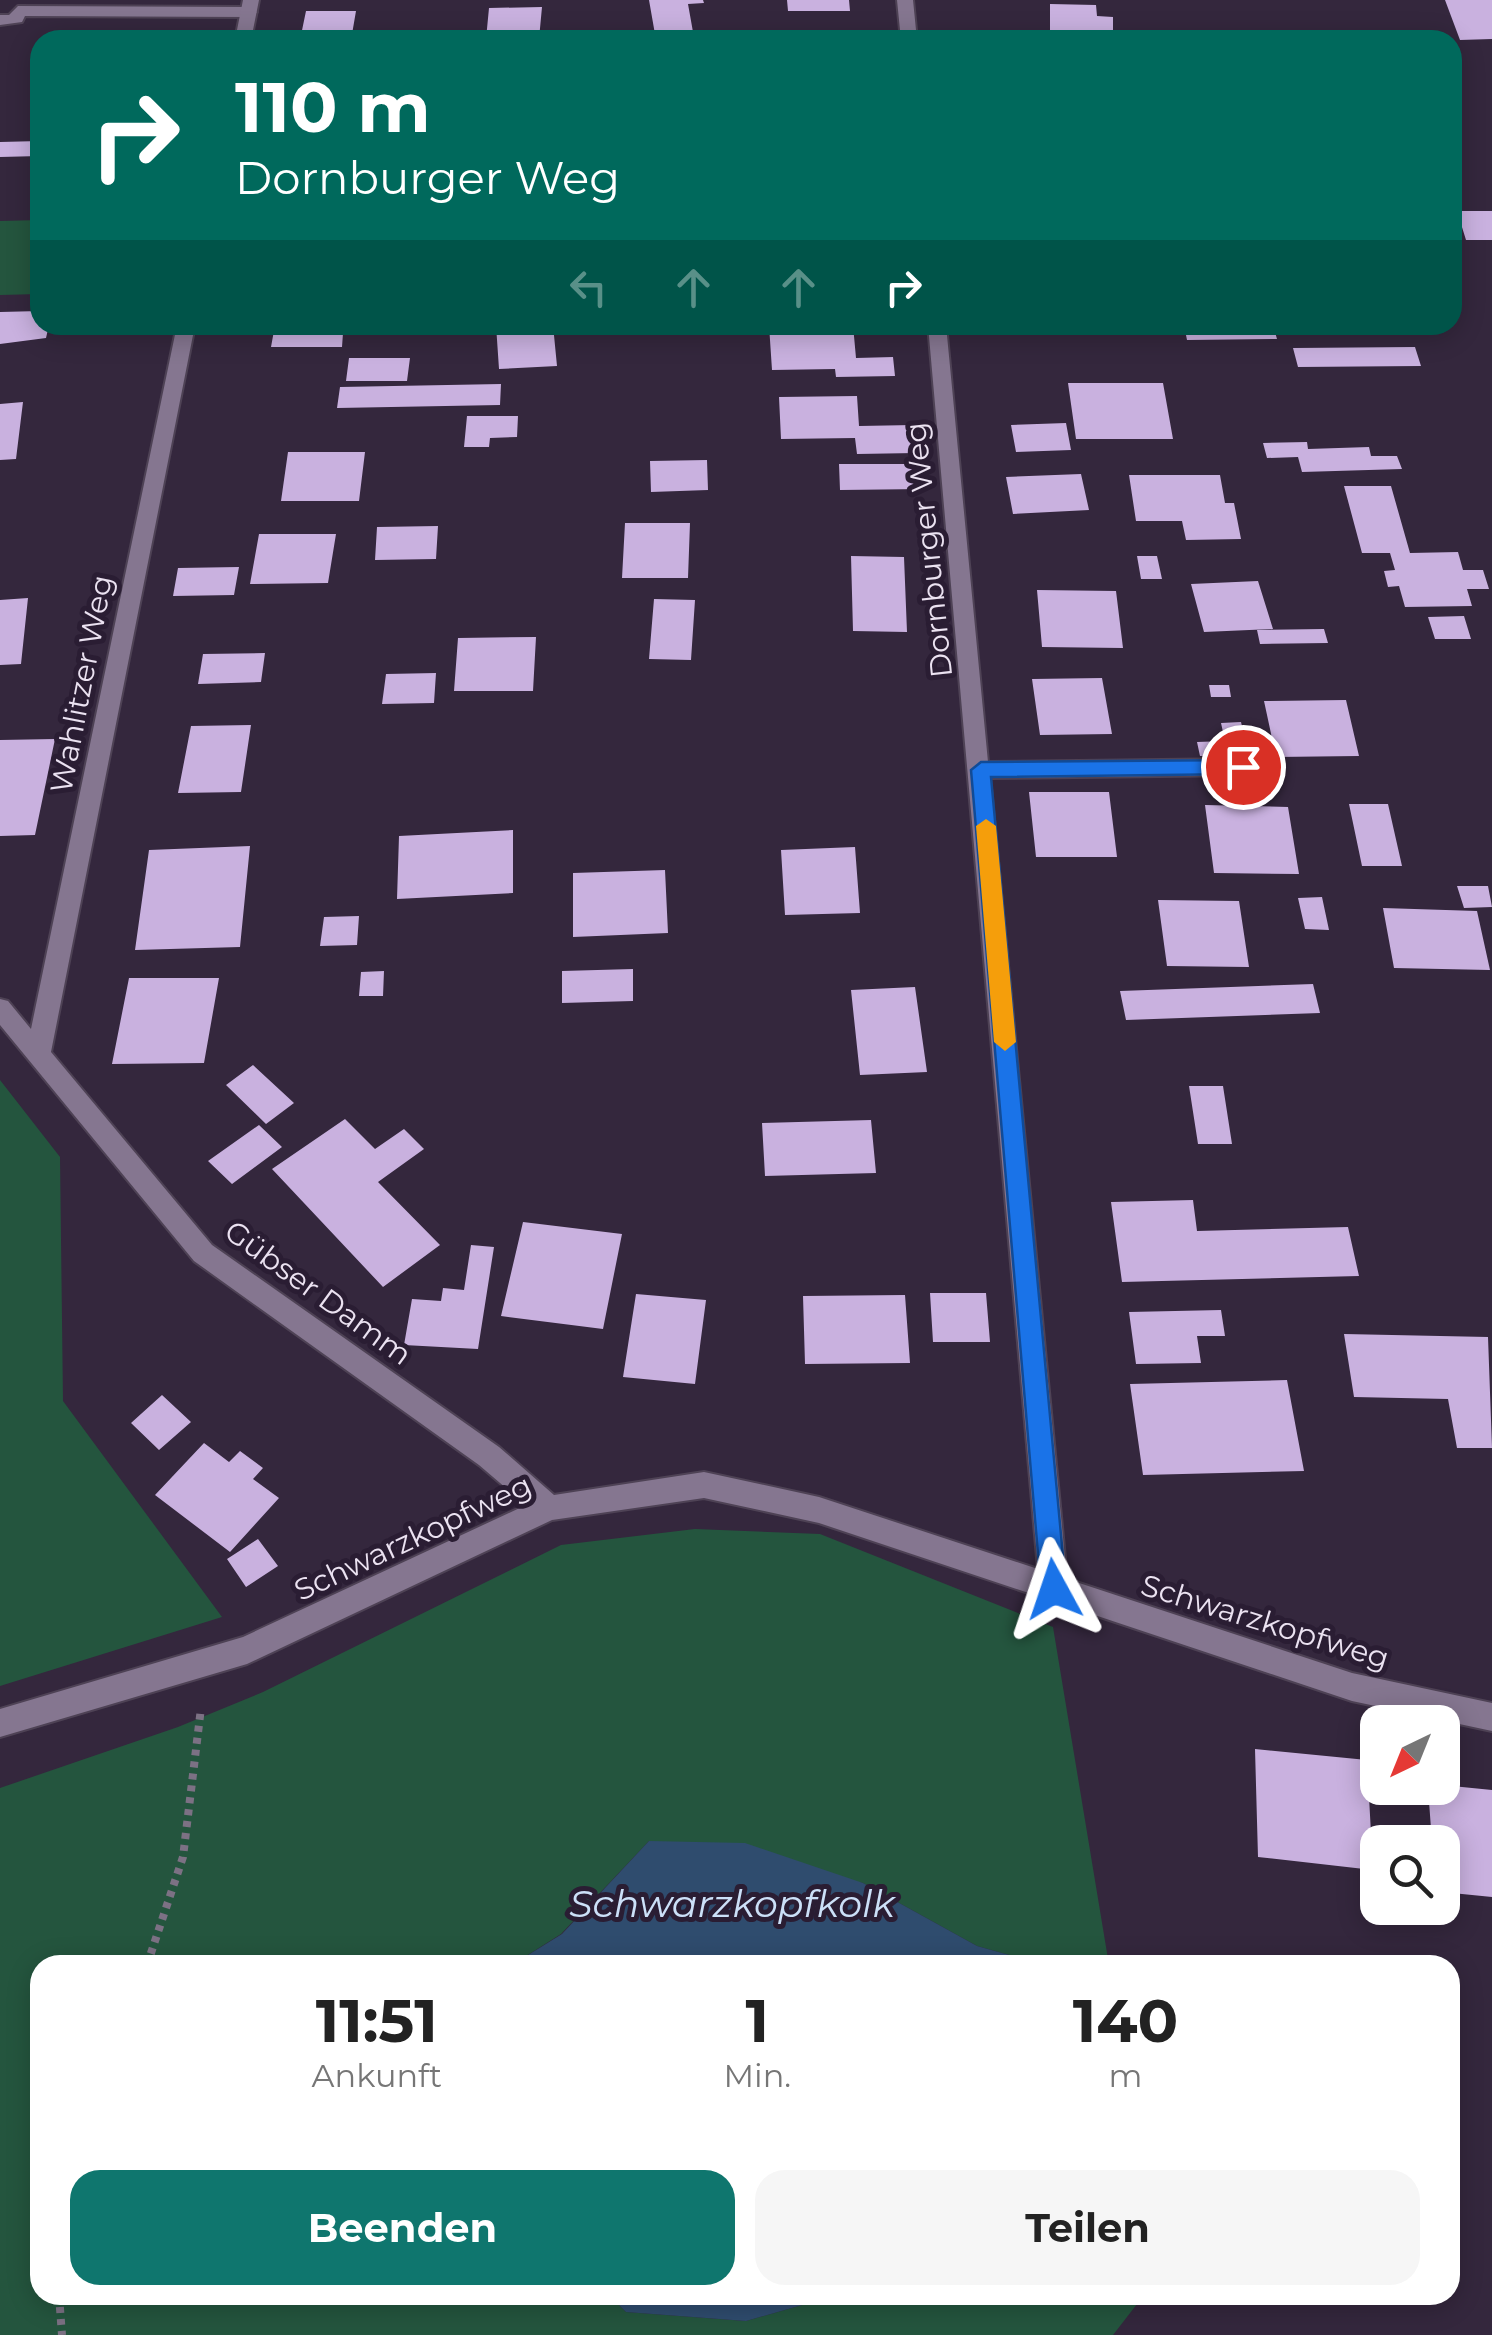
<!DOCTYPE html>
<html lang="de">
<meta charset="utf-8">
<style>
body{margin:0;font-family:Montserrat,sans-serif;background:#f6f6f6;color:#222;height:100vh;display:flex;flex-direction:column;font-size:38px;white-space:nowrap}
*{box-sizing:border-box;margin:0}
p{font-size:32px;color:#767676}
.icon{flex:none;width:55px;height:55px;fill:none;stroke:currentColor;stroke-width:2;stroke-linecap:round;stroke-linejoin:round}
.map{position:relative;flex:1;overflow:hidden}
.sheet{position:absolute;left:30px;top:1955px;width:1430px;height:350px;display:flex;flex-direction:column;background:#fff;border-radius:30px;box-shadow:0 5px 25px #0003}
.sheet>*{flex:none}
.guide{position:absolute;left:30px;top:30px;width:1432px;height:305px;border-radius:30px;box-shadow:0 5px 25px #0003;background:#00695c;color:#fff;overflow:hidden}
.needle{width:65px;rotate:223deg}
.tools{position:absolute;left:1360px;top:1705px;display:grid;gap:20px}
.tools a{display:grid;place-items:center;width:100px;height:100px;border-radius:20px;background:#fff;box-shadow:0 5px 25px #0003;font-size:50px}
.pin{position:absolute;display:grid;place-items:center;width:85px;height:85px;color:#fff;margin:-42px;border:5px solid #fff;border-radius:50%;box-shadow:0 2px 10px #0007}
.me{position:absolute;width:110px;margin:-55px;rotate:355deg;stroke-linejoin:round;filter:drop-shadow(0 0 8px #0008)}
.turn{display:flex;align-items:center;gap:35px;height:210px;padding:0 40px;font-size:45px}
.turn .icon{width:130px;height:130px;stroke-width:2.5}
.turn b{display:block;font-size:70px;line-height:85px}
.lanes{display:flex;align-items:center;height:95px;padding:0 40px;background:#0003;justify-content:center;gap:50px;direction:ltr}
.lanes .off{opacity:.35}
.eta{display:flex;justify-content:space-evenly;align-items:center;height:170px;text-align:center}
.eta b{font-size:60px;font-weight:700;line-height:70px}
.action{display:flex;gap:20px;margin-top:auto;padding:20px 40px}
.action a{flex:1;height:115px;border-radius:30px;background:#0f766e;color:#fff;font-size:40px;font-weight:700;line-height:115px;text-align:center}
.action a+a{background:#f6f6f6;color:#222}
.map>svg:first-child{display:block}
.green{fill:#24553e}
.water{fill:#2f4c6e}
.building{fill:#c9b1df}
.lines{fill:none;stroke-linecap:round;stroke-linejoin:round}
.lane-casing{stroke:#4e4255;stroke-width:4}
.street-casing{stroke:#4e4255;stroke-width:4}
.path{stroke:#7c7184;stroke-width:8;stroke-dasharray:6 6;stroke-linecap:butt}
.lane{fill:#857690;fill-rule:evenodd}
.street{fill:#857690;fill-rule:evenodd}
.route{fill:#1a73e8;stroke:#114b97;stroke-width:2.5}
.slow{fill:#f59e0b}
.labels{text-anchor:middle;stroke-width:10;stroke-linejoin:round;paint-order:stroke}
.street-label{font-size:30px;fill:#ebe2f1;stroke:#2a1d33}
.near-water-label{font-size:38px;font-style:italic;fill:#cce0f8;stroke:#2a1d33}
</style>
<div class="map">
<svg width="1492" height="2335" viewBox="0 0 1492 2335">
<rect width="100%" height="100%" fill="#34273d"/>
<!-- green -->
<path class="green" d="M40,220V294L0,295V221Z
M0,1080L60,1157L63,1401L222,1617L0,1686Z
M695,1529L820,1534L1053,1627L1109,1965H1045L977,1946L863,1883L649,1841L561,1934L512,1965H40V2295H609L626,2312L746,2321L837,2295H1144L1113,2335H0V1788L178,1727L263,1692L561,1545Z"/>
<!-- water -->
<path class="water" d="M649,1841L745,1843L863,1883L977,1946L1045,1965H512L562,1934Z
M609,2295H837L746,2321L626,2312Z"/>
<!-- building -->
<path class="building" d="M649,0H703L704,3L688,4L693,32L700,31L701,40H656Z
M787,0H849L850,11H788Z
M1445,0H1492V39L1460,40Z
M1050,4L1096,5L1097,16L1113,17V31L1096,30L1097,40H1050Z
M542,7L539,39H486L489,8Z
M306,11H356L351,40H300Z
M40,141V156L0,157V142Z
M1457,211H1492V240H1466Z
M40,311V325H49L46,338L0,344V312Z
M275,325H386L385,333H343L342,347H271Z
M496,325H553L557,366L499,369Z
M769,325H853L856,358L893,357L895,376L836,377L835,369L772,370Z
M1184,325H1273L1277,339L1187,340Z
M1415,347L1421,366L1298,367L1293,348Z
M349,358H410L407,381H346Z
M1068,383H1163L1173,439H1076Z
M501,384L500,405L337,408L340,387Z
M857,396L859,426L913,425L916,453L857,454L855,438L781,439L779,397Z
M23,402L16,459L0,460V404Z
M467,416H518L517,437L490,438L489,447H464Z
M1066,423L1071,450L1016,452L1011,425Z
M1307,442L1308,449L1369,447L1371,456H1397L1402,469L1302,472L1298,457L1267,458L1263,443Z
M288,452H365L359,501H281Z
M707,460L708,490L651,492L650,461Z
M839,464H921L924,489L840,490Z
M1081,474L1089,510L1013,514L1006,477Z
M1129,475H1220L1225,503H1234L1241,539L1186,540L1182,521H1136Z
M1344,486H1391L1410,553L1458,552L1463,570H1483L1489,589H1467L1472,606L1405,607L1399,586L1388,587L1384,571L1395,570L1390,553H1362Z
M625,523H690L688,578H622Z
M438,526L436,559L375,560L377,527Z
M259,534H336L328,583L250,584Z
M851,556L904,557L907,632L853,631Z
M1137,556H1157L1162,579H1141Z
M239,567L234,595L173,596L178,568Z
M1258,581L1273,629L1204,632L1191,584Z
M1037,590L1116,591L1123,648L1042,647Z
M28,598L21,664L0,665V600Z
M654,599L695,600L691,660L649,659Z
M1464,616L1471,639H1435L1428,617Z
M1324,629L1328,643L1260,644L1257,630Z
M536,637L533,691H454L458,638Z
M265,653L261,682L198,684L203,654Z
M436,673L434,703L382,704L386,674Z
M1102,678L1112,734L1040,735L1032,679Z
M1209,685H1229L1231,697H1211Z
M1346,700L1359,756L1276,757L1264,701Z
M1241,722L1249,755L1200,756L1197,742L1225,741L1221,723Z
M251,725L241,792L178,793L191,726Z
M55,739L35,835L0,836V740Z
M1029,792H1109L1117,857H1036Z
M1349,804H1388L1402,866H1362Z
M1205,805L1288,807L1299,874L1214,873Z
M513,830V893L397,899L399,836Z
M250,846L240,947L135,950L149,850Z
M855,847L860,913L785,915L781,850Z
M665,870L668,933L573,937V873Z
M1457,886H1488L1492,907L1464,908Z
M1322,897L1329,930L1305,929L1298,898Z
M1158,900L1239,901L1249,967L1167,966Z
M1383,908L1477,911L1490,970L1394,968Z
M359,916L357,945L320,946L324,917Z
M633,969V1001L562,1003V971Z
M384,971L383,996H359L361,972Z
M129,978H219L204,1063L112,1064Z
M1313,984L1320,1013L1126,1020L1120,991Z
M915,987L927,1072L860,1075L851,990Z
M253,1065L294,1103L266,1124L226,1085Z
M1189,1086H1223L1232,1144H1198Z
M345,1119L375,1149L404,1129L424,1149L378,1182L440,1245L383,1287L272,1169Z
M871,1120L876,1173L765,1176L762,1123Z
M259,1125L282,1147L232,1184L208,1161Z
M1193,1200L1197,1231L1348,1227L1359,1276L1122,1282L1111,1202Z
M523,1222L622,1234L603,1329L501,1316Z
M471,1245L494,1247L478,1349L404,1345L412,1299L441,1301L443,1288L464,1290Z
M930,1293H986L990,1342H933Z
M636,1294L706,1300L695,1384L623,1377Z
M905,1295L910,1363L805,1364L803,1296Z
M1221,1310L1225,1336H1197L1201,1363L1136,1364L1129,1312Z
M1344,1334L1488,1337L1492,1448H1457L1448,1399L1354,1397Z
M1287,1380L1304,1471L1143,1475L1130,1384Z
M162,1395L191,1422L159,1450L131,1423Z
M204,1443L229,1462L240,1451L263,1468L253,1479L279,1498L230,1552L155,1495Z
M258,1539L278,1566L246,1587L227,1559Z
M1255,1749L1367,1760L1373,1870L1258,1857Z
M1442,1785L1492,1790V1897L1442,1892V1842H1432L1428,1788Z"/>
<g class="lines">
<defs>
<path id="lane" d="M18,6L249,7L257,12L249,17L25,16L22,22L0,25V15H9Z"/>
<path id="street" d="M243,0H259L251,40H235Z
M897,0H913L917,40H901Z
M177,325H195L51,1052L212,1245L499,1447L554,1495L704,1472L819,1497L1038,1569L928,325H946L988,762L1243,759L1254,767L1243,775L990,778L1067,1579L1352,1673L1492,1703V1731L1352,1701L819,1523L704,1498L552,1520L247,1664L0,1737V1709L243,1637L526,1505L479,1465L194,1261L0,1025V999L8,1001L31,1029Z"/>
</defs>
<!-- lane casing -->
<use href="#lane" class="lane-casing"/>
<!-- street casing -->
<use href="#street" class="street-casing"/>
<!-- path -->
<path class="path" d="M147,1965L183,1857L201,1708
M59,2295L62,2335"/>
<!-- lane -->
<use href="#lane" class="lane"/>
<!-- street -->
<use href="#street" class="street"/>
</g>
<!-- route -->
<path class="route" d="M1243,760L1253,767L1243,774L991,777L1066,1589L1063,1597L1054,1601L1044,1597L1041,1589L971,770L981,762Z"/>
<!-- slow -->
<path class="slow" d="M986,819L996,826L1016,1042L1005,1051L994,1042L976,826Z"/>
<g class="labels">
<!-- street labels -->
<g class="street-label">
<text transform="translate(929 550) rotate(-96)" y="10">Dornburger Weg</text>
<text transform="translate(82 684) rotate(-79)" y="10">Wahlitzer Weg</text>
<text transform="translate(318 1293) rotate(36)" y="10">Gübser Damm</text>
<text transform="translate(413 1538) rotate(-25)" y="10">Schwarzkopfweg</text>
<text transform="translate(1265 1622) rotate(17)" y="10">Schwarzkopfweg</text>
</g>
<!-- near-water labels -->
<g class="near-water-label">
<text x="732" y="1917">Schwarzkopfkolk</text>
</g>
</g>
</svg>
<div class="tools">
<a><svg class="needle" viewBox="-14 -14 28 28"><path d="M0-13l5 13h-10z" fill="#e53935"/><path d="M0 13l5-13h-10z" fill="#767676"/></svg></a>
<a><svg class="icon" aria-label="search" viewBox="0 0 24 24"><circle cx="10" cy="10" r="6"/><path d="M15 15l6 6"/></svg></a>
</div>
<div class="pin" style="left:1243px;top:767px;background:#d93025"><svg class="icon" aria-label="arrive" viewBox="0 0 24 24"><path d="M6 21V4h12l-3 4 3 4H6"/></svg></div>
<svg class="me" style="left:1054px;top:1589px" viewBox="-20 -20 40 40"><path d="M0-17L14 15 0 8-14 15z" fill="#1a73e8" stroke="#fff" stroke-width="4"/></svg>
<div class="guide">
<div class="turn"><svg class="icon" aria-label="right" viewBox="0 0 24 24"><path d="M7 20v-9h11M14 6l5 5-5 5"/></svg><div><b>110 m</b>Dornburger Weg</div></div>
<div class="lanes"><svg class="icon off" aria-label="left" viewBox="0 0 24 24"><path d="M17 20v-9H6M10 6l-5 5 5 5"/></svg><svg class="icon off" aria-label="ahead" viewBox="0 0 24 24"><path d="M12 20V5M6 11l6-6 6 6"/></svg><svg class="icon off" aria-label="ahead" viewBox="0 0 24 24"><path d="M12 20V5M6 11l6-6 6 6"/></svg><svg class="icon" aria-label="right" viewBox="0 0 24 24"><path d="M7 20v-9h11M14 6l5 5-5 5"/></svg></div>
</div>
<section class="sheet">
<div class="eta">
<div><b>11:51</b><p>Ankunft</p></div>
<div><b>1</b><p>Min.</p></div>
<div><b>140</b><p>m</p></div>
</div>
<div class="action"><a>Beenden</a><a>Teilen</a></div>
</section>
</div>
